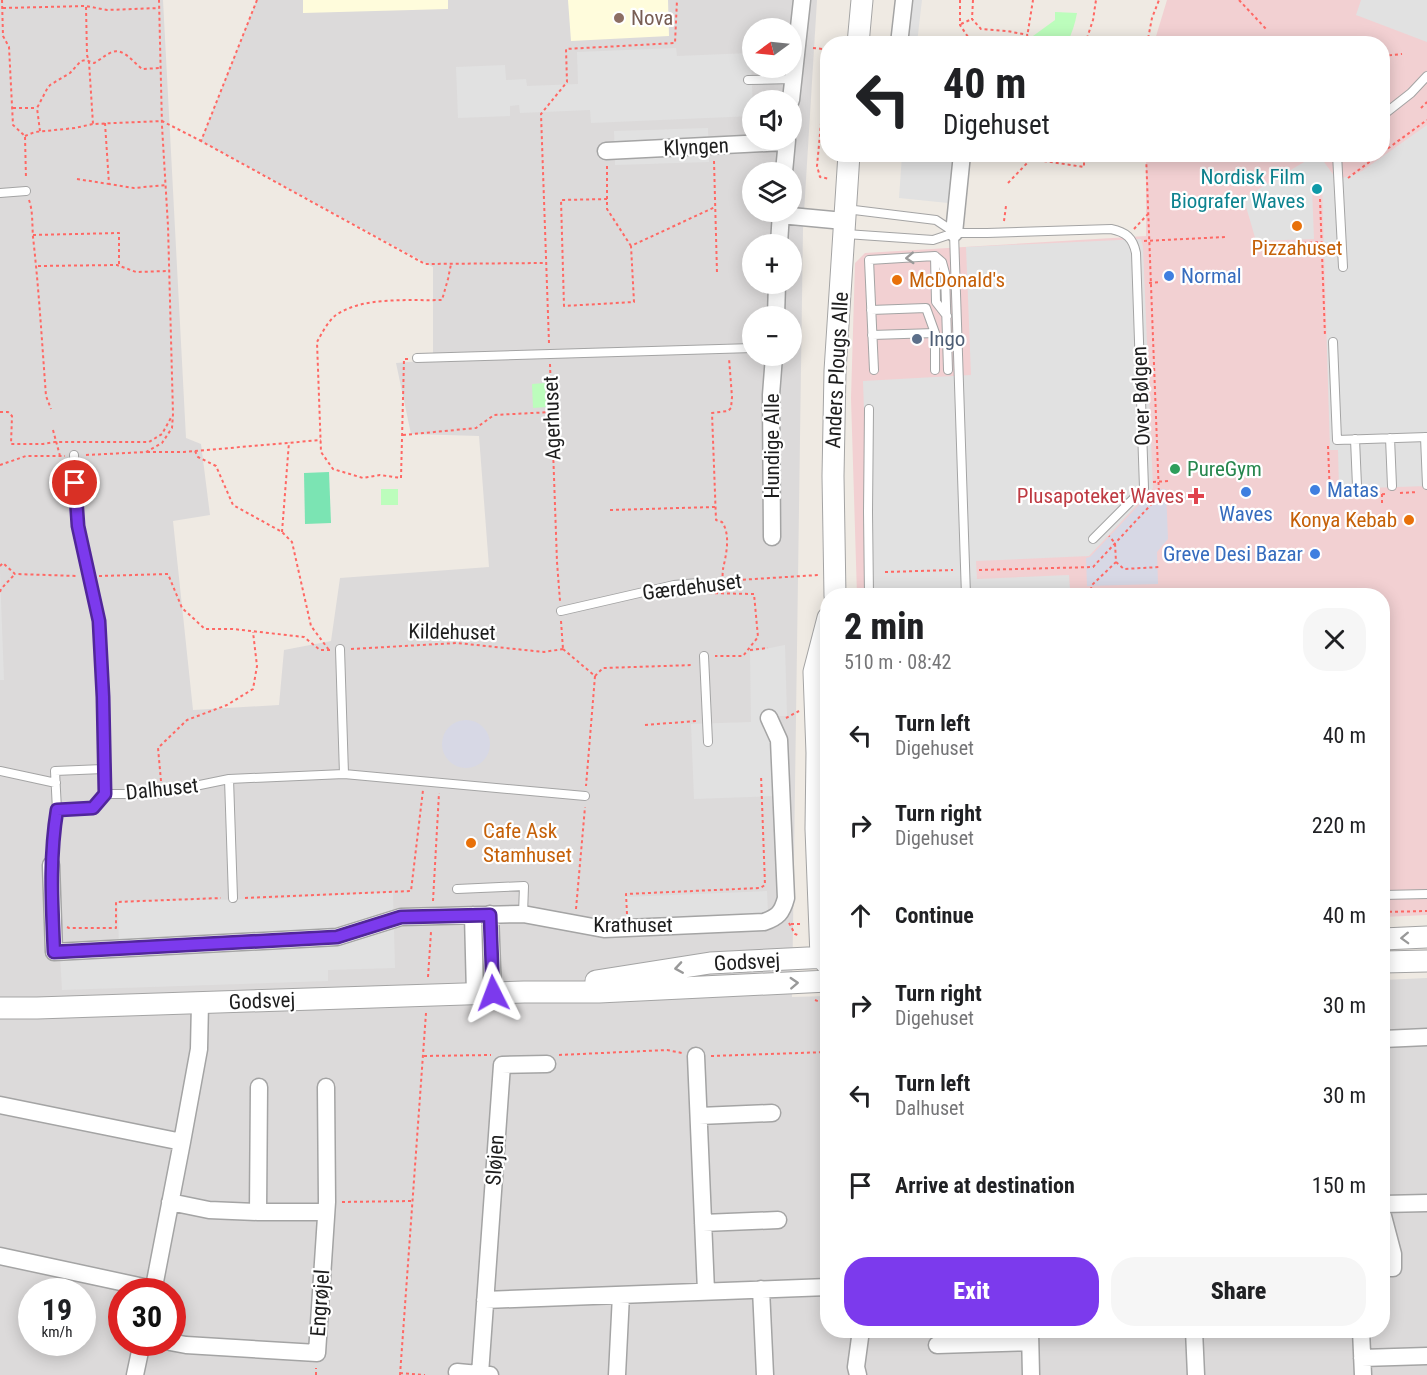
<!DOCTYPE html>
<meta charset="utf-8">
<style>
body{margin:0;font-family:"Roboto Condensed",sans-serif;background:#f6f6f6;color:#202124;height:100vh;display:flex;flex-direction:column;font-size:22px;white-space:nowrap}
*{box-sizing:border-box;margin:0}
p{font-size:20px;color:#757577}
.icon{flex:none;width:33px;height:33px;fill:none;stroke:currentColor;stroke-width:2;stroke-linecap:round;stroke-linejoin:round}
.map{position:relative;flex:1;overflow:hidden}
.sheet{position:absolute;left:820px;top:588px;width:570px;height:750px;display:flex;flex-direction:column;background:#fff;border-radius:24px;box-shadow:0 3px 15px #0003}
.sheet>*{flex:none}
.guide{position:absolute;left:820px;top:36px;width:570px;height:126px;border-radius:24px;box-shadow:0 3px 15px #0003;background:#fff;color:#202124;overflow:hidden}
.needle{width:39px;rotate:255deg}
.fabs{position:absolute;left:742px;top:18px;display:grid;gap:12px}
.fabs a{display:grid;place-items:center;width:60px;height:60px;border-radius:50%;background:#fff;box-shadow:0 3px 15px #0003;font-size:30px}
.speed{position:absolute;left:18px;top:1278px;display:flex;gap:12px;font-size:30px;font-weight:700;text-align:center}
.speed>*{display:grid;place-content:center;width:78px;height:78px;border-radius:50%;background:#fff;box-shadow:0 3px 15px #0003;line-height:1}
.speed small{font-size:15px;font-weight:400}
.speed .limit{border:9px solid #d22;background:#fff;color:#111}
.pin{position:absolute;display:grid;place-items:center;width:51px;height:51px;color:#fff;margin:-26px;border:3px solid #fff;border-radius:50%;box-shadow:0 2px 6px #0007}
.me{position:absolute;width:66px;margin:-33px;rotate:357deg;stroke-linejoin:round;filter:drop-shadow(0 0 4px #0008)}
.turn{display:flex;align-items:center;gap:21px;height:126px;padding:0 24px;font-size:27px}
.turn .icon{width:78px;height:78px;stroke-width:2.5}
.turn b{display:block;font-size:42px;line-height:51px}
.round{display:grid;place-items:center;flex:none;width:63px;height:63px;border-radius:24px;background:#f6f6f6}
.headline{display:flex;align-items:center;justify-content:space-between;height:102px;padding:0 24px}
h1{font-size:36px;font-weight:800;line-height:45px}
.primary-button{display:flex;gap:12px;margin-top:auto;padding:12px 24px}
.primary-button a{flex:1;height:69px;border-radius:24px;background:#7c3aed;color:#fff;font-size:24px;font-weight:800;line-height:69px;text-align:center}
.primary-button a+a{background:#f6f6f6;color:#202124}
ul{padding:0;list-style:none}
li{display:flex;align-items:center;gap:18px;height:90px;padding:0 24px}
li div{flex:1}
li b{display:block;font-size:22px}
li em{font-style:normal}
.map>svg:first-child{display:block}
.residential{fill:#dcdada;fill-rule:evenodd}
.commercial{fill:#f2d0d2}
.education{fill:#fffcdc}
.park{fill:#bcfdbc}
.pitch{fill:#7be4b3}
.parking{fill:#e1e1e1}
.plaza{fill:#d7d8e5}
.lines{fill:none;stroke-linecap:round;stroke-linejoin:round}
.service-casing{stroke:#a4a4a4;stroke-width:10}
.minor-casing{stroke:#a4a4a4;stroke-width:19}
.tertiary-casing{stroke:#a4a4a4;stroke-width:23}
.path{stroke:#ff6864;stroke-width:2;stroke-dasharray:3 3;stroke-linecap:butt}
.service{stroke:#fff;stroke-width:8}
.minor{stroke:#fff;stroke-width:16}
.tertiary{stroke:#fff;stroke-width:21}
.oneway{stroke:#999}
.route-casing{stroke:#51269a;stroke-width:15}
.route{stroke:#7c3aed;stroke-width:10}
.education-dot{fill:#8d6e63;stroke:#fff;stroke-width:2}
.culture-dot{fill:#0f9aa8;stroke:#fff;stroke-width:2}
.food-dot{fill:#e8710a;stroke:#fff;stroke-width:2}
.shop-dot{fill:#3f7fe0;stroke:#fff;stroke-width:2}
.service-dot{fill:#5c6f8a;stroke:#fff;stroke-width:2}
.leisure-dot{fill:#2e9e5b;stroke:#fff;stroke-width:2}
.health-dot{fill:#e0444e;stroke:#fff;stroke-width:2}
.labels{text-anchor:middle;stroke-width:4.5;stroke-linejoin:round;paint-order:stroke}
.education-label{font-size:21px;fill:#785e54;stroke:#fff;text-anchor:start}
.street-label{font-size:21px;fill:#1d1d1d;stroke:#fff}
.culture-label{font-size:21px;fill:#0d838f;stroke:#fff;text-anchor:end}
.food-label{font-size:21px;fill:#c56008;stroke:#fff;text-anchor:start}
.shop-label{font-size:21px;fill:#366cbe;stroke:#fff;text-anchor:start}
.service-label{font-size:21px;fill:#4e5e75;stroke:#fff;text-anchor:start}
.leisure-label{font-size:21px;fill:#27864d;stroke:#fff;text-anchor:start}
.health-label{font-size:21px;fill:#be3a42;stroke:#fff;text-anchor:end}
</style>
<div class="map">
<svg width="1427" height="1375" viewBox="0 0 1427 1375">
<rect width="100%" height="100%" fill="#efeae3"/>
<!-- residential -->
<path class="residential" d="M0,0H163L186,438L201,444L210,515L173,521L193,710L279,705L284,650L331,641L340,578L489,567L479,436L411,434L396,363L433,360V267L201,141L257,0H817L803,229L792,997L828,996V1330H1383V980L1427,978V1375H0ZM753,28H792V68H753ZM753,100H792V140H753ZM753,172H792V212H753ZM753,244H792V284H753ZM753,316H792V356H753ZM32,1292H82V1342H32ZM122,1292H172V1342H122Z"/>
<!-- commercial -->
<path class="commercial" d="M1167,0H1427V915L1383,917V596L857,595L851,398L855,263L865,253L1146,236V155L1383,154V44L1154,43Z"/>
<!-- education -->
<path class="education" d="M303,0H448V9L303,13Z
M568,0H668L669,36L571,41Z"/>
<!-- park -->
<path class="park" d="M1055,12L1077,13C1075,24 1072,33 1067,43H1039L1033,36L1055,20Z
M545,383L546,407L533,408L532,384Z
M381,489H398V505H381Z"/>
<!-- pitch -->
<path class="pitch" d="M329,472L331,523L305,524L304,473Z"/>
<!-- parking -->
<path class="parking" d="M905,0H922L917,43L899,44Z
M1361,0H1427V42L1356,15Z
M676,48L677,56L751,53L753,116L591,123L590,110L520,113L519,105L510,106V116L458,118L456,67L505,65L506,80L526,79L527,86L578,84L577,52Z
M1427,125V486L1339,489L1338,450H1330L1322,186L1312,187L1314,239L1256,241L1245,203L1247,196L1316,155H1319L1337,180L1362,171Z
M708,128L709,162L615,165L614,131Z
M902,155H962L958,204L899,198Z
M1141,239L1143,247L1153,488L1089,556L976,561L977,579L1069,575L1070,589H1085V595H870L863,381L971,375L966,247Z
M0,573L4,680H0Z
M785,645L787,716H773L774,796L694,799L691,724L751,722L750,652Z
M767,891L768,913L626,919L625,897Z
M393,892L395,968L328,970V981L62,990L60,955L119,953L118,901L269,899Z"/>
<!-- plaza -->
<path class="plaza" d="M1166,489L1168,539L1157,552L1158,584L1087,586L1086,558L1090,557L1153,490Z
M442 744a24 24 0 1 1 48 0a24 24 0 1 1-48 0Z"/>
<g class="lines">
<defs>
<path id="service" d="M748,80L793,79
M1383,115L1411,93L1427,76
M1337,154L1343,267
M0,193L26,191
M846,209L936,220L954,232
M954,233L966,596
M846,234L933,240L954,233H987L1111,229C1126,232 1133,238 1136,253L1144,488L1093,539
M935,256L936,302L947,316
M871,310L926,308L935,333
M872,335L935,333V370
M1333,342L1337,440L1427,437
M417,358L753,348
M874,370L869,260L935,256L942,262L945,273L948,370
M869,409L868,512L869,596
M1425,437L1427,485
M1390,438L1392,486
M1355,439L1357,486
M74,455L78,526L99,621L102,659L105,794H156L229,779L344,774L585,796
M1013,596L1077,594V596
M561,611L674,585L698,583
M340,649L344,774
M704,656L708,742
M103,769L55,771L57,810L93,808L105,794
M0,771L56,783
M229,779L233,898
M51,865L53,838L57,810
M457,889L524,886L523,914
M1383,895L1427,894"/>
<path id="minor" d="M899,44L904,0
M791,100L802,0
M606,151L786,142
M784,172L787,140
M780,215L844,221
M954,233L962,154
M779,244L781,212
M776,316L777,284
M772,537L771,395L774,356
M51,865L54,952L337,937L401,917L523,914L604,929L764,922C778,917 782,913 786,898L779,740L769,718
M490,914L493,993
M473,915L475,994
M1383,1039L1427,1037
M696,1056L706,1291
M0,1105L182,1142
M699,1116L772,1113
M170,1202L209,1210L258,1212H326
M1383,1204L1427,1203
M258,1212L259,1087
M1383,1216L1393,1254V1268H1383
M703,1223L778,1220
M0,1256L153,1289
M761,1289L765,1375
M153,1292L182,1142L199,1049L200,1003
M485,1300L828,1287
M1194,1330L1196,1375
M1361,1330L1363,1375
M1030,1331L1031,1375
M170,1342L186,1345L317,1353L327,1202L326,1087
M937,1345L1030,1342
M1362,1358L1427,1356
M457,1372L490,1375
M480,1374L502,1065L547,1064
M135,1375L142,1342
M617,1375L621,1295
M858,1375L856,1367L861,1330"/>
<path id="tertiary" d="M858,44L862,0
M835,596L833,476L835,371L849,154
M828,618L814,672L817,753L816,829L821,957L828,965
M1383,939L1427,937
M1383,962L1427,961
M596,981L710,963L828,957
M0,1008H37L524,992H599L828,981"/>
</defs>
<!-- service casing -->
<use href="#service" class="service-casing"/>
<!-- minor casing -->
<use href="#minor" class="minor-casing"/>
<!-- tertiary casing -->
<use href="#tertiary" class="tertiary-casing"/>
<!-- path -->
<path class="path" d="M2,0L3,36L9,47L13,125L25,136L26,179
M257,0L201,141L425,264L545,263
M960,0V25L972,43L998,41L1010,44
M973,0L972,19L981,29L1007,31L1028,35
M1239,0L1267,30
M86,7L87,55L89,62L93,124
M3,8L86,6L107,10L159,8
M961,24L972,19
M1026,44L1033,0
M1085,44L1093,20L1096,0
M1147,44L1152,18L1159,0
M813,48L823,49L827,59L817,166L820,177L830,179
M1383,56L1402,54
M13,108H37
M1421,108L1427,102
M105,123L109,184L134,188L166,185
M40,131L37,108L47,89L50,85L70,73L81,61L86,60L94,63C100,60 105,55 112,52C124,48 133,62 142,69L161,68
M25,136L35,132L75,128L93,124L162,121L201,141
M1383,152L1427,120
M1031,154V159L1084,167V154
M714,161L717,273
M607,166V199
M1348,178L1380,154
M77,179L109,184
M1008,183L1031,159
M1320,199L1325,336
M29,200C33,211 32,224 33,237C39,290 42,343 46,396L51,409
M1004,221L1006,206
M1134,229L1148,214
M33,235L119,233V266
M1144,241L1225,237
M1303,243L1321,242
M631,246L607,209V199L561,200L564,306L634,302L631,246L715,207
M38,266L117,265L136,272L169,271
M1149,283L1161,282
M549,343L541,114L567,82L566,49L675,43L677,0
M408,359H404L401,478L380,475L363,478L333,469L321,452L317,342C322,333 328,321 336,315C364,296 409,301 442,300L448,279L451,264
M550,364L557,562L560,601
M0,412H8L12,416L11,444H43L55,442H149L162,434L172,416
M53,430L60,456
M403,435L476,428L494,415L552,412
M1328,446L1330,496L1352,495
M195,451L198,457L216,466L233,505L282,532L292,542L311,626L329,650
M147,452H184L321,440
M86,455L146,452L162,443L172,428L173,414L168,226L162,126L159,0
M0,465L26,456H65
M1153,482L1168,481
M1400,493L1418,492
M1382,494V504
M1364,495L1385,494
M610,510L715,507
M282,532L289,442
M1116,562L1124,569L1160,567
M0,566L3,563L15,574L78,576
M979,570L1093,567L1159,496L1146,154
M885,572L953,570
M99,576L168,574L182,608L205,629H233L304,637L320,650H330
M707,582L818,575
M0,592L1,589L15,574
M703,593L754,594L758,637L743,656H715
M723,594C723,586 722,577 723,569C726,555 731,535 722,522L716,520L712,413L728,411L731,408L732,397L729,358
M1092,596L1091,586L1116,562L1115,543L1109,536
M561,621L563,649
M351,649L457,643L544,652L563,649
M563,649L595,676L586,786
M750,650L768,648
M595,676L603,668L693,665
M786,718L799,711
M645,725L696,721
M161,781L158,748L187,720L227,705L253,689L257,666L253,632
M245,898L411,891L423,790
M433,901L439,793
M576,909L585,807
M1383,912L1427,911
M627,914L626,894L760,888L765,885L761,775
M789,923L795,934L800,936
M791,924H803
M67,927L69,928H116V902L221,898
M428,977L431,932
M815,1000L828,1005
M559,1055L667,1050L682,1053
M424,1056L491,1055
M711,1056L828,1052
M342,1202L413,1201
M400,1373L425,1375
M316,1375V1368
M400,1375L426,1013"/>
<!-- service -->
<use href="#service" class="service"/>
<!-- minor -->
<use href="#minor" class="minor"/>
<!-- tertiary -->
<use href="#tertiary" class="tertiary"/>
</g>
<!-- one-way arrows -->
<defs><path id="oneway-chevron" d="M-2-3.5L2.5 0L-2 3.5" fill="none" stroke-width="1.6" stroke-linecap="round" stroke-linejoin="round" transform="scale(1.5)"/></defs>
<g class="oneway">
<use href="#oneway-chevron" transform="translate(910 258) rotate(177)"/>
<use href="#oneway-chevron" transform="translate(1405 938) rotate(178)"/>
<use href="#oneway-chevron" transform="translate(679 968) rotate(171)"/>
<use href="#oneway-chevron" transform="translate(794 983) rotate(-3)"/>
</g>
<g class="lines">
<defs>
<path id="route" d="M75,483L78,526L99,621L103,697L105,794L93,808L57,810C49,859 52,903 54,952L337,937L401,917L490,915L493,993"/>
</defs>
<!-- route casing -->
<use href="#route" class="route-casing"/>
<!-- route -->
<use href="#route" class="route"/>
</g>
<!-- markers -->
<circle class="education-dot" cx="619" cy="18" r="6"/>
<circle class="culture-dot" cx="1317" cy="189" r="6"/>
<g class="food-dot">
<circle cx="1297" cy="226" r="6"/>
<circle cx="897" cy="280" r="6"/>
<circle cx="1409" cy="520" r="6"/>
<circle cx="471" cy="843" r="6"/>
</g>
<g class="shop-dot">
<circle cx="1169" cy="276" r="6"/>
<circle cx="1315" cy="490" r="6"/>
<circle cx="1246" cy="492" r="6"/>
<circle cx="1315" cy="554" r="6"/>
</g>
<circle class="service-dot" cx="917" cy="339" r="6"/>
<circle class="leisure-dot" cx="1175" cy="469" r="6"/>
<path class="health-dot" d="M1193 487h6v6h6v6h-6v6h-6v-6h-6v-6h6z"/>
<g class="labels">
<!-- education labels -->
<g class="education-label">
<text x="631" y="25">Nova</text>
</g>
<!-- street labels -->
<g class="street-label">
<text transform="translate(696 147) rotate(-3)" y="7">Klyngen</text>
<text transform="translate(837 370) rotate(-87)" y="7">Anders Plougs Alle</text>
<text transform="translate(1141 396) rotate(-92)" y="7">Over Bølgen</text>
<text transform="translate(552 418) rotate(-92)" y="7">Agerhuset</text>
<text transform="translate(772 446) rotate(-90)" y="7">Hundige Alle</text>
<text transform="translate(692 587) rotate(-7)" y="7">Gærdehuset</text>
<text transform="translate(452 632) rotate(1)" y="7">Kildehuset</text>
<text transform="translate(162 789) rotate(-6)" y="7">Dalhuset</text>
<text x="633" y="932">Krathuset</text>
<text transform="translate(747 962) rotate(-3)" y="7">Godsvej</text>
<text transform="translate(262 1001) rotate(-2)" y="7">Godsvej</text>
<text transform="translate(495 1160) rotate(-86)" y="7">Sløjen</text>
<text transform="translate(320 1303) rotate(-86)" y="7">Engrøjel</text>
</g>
<!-- culture labels -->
<g class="culture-label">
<text x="1305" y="184">Nordisk Film<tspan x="1305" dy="24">Biografer Waves</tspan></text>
</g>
<!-- food labels -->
<g class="food-label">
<text x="1297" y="255" text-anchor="middle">Pizzahuset</text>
<text x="909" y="287">McDonald's</text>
<text x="1397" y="527" text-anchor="end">Konya Kebab</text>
<text x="483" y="838">Cafe Ask<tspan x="483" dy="24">Stamhuset</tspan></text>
</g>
<!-- shop labels -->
<g class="shop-label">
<text x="1181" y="283">Normal</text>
<text x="1327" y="497">Matas</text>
<text x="1246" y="521" text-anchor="middle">Waves</text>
<text x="1303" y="561" text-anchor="end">Greve Desi Bazar</text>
</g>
<!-- service labels -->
<g class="service-label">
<text x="929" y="346">Ingo</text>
</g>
<!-- leisure labels -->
<g class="leisure-label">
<text x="1187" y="476">PureGym</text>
</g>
<!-- health labels -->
<g class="health-label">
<text x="1184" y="503">Plusapoteket Waves</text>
</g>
</g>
</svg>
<div class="fabs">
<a><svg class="needle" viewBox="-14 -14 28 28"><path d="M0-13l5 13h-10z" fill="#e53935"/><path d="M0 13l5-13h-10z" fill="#757577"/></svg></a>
<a><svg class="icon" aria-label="sound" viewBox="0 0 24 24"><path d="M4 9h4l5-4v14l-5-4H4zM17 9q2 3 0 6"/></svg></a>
<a><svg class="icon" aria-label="layers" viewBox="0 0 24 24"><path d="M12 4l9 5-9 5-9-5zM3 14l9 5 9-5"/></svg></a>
<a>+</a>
<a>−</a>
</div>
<div class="speed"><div>19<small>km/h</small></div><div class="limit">30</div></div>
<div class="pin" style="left:75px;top:483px;background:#d93025"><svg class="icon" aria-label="arrive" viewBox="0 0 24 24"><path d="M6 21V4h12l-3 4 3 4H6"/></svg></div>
<svg class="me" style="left:493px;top:993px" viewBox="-20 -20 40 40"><path d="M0-17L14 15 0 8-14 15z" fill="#7c3aed" stroke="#fff" stroke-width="4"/></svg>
<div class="guide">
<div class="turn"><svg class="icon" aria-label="left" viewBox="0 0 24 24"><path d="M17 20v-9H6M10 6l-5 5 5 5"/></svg><div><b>40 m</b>Digehuset</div></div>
</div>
<section class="sheet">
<div class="headline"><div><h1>2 min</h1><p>510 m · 08:42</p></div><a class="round"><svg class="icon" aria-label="close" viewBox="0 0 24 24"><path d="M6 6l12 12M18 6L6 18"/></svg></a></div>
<ul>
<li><svg class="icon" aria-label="left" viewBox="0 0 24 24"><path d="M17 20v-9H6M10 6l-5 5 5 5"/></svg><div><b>Turn left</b><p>Digehuset</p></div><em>40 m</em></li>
<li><svg class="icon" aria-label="right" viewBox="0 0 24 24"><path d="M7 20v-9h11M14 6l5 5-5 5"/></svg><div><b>Turn right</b><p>Digehuset</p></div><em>220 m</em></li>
<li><svg class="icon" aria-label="ahead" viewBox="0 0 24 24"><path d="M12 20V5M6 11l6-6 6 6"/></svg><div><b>Continue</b></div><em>40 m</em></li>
<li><svg class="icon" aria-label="right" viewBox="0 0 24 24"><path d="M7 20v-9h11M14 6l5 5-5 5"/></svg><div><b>Turn right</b><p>Digehuset</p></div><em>30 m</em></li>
<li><svg class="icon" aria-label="left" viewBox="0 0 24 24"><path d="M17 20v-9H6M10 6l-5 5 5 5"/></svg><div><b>Turn left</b><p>Dalhuset</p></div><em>30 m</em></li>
<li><svg class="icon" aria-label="arrive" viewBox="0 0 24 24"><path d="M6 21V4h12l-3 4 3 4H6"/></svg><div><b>Arrive at destination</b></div><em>150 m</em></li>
</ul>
<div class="primary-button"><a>Exit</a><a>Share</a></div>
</section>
</div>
